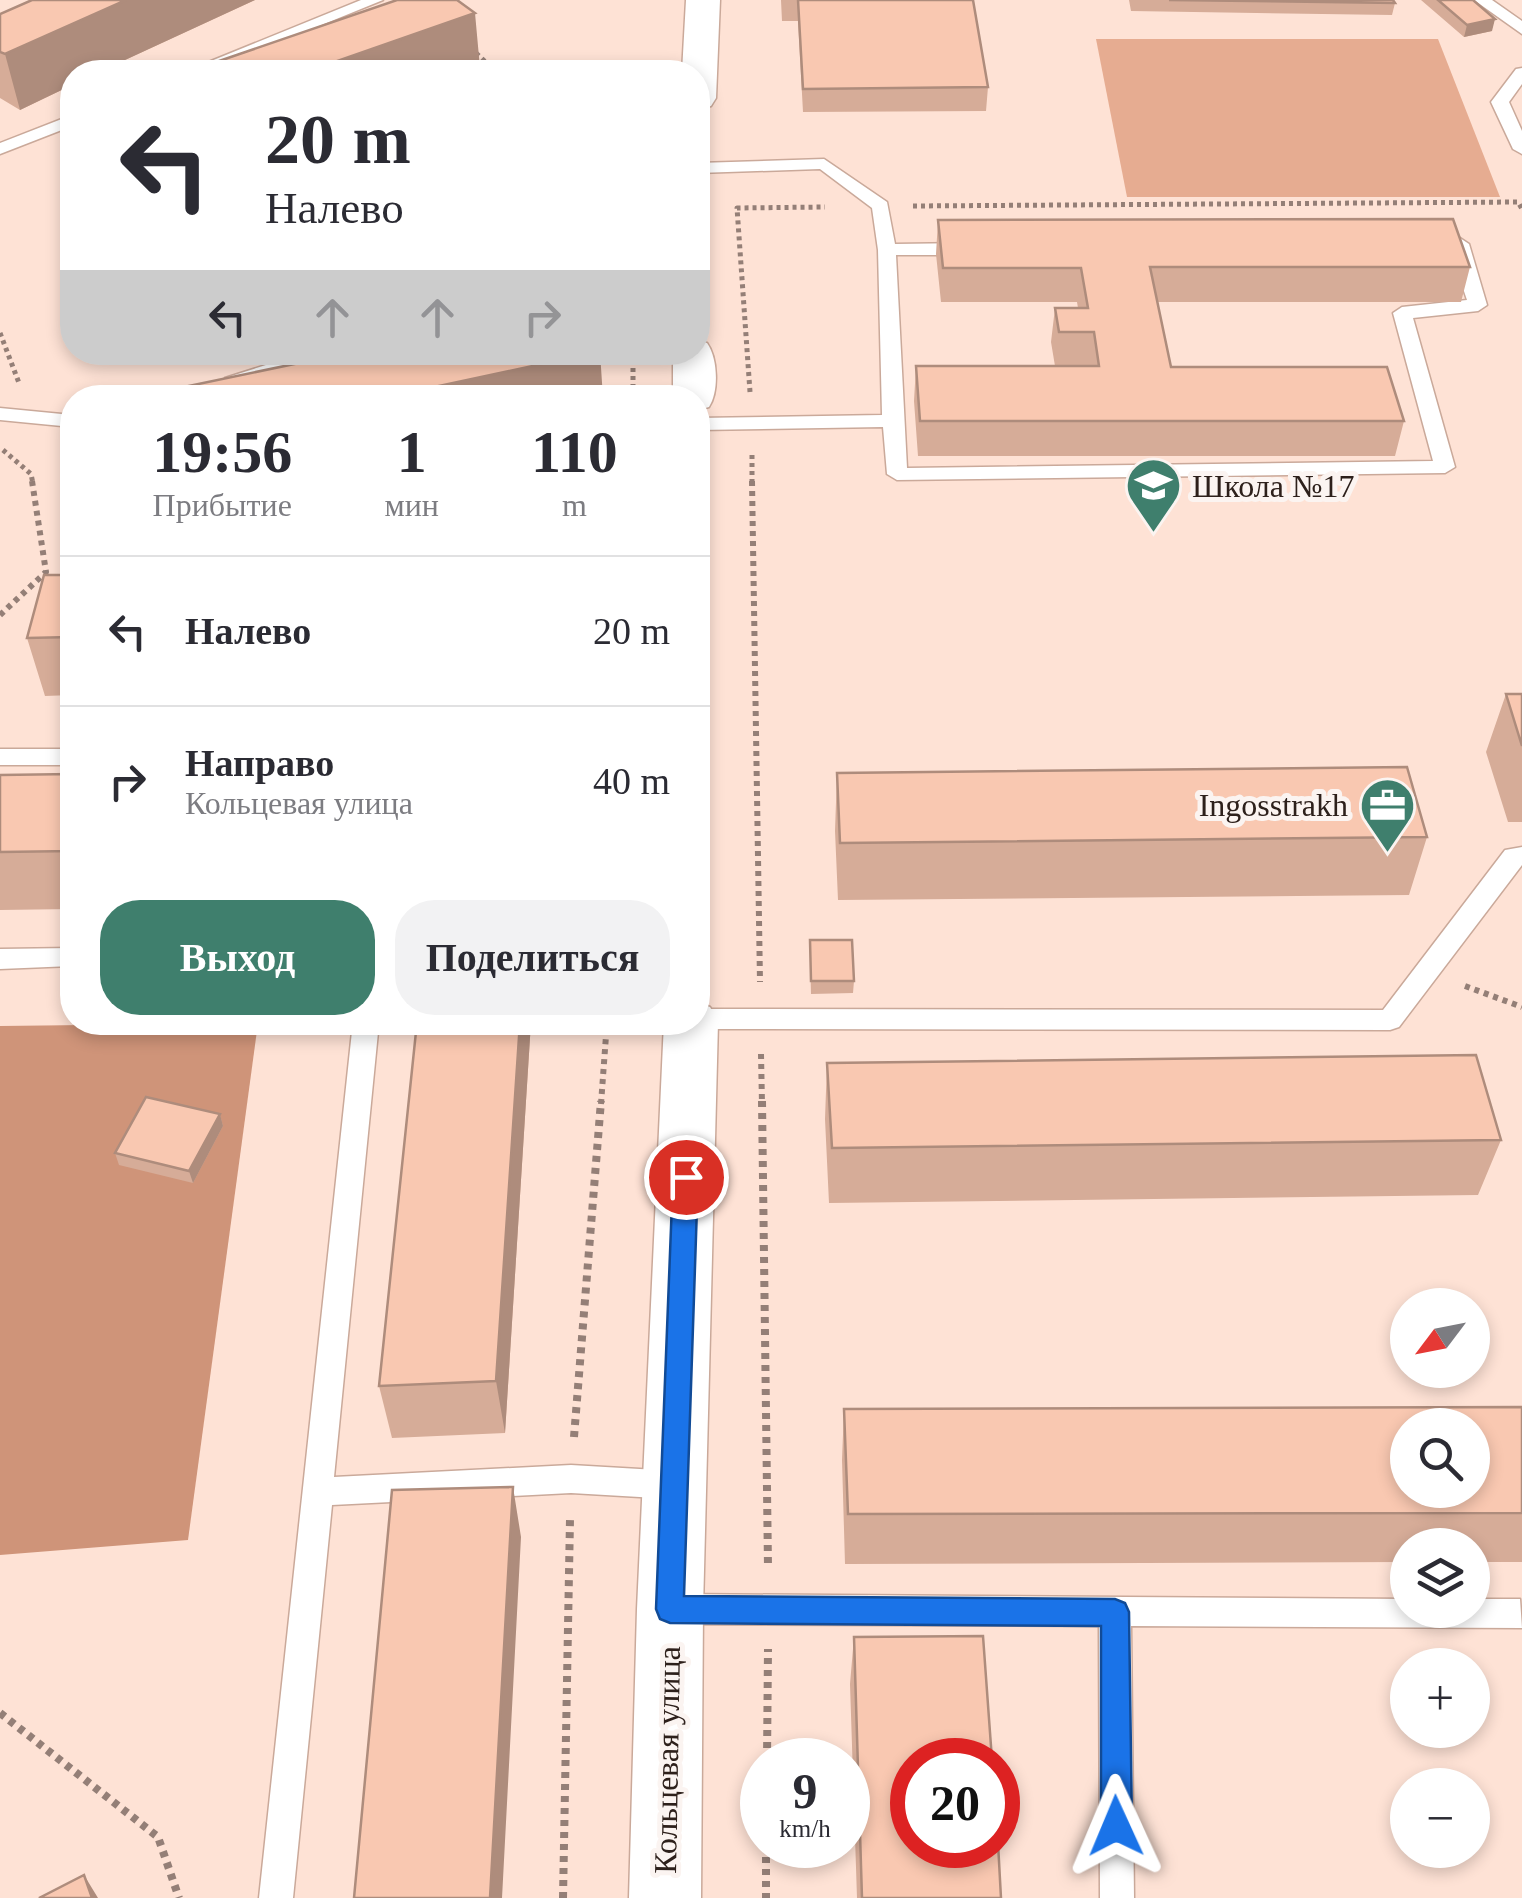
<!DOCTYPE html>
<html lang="ru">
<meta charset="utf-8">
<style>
body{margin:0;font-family:Georgia,serif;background:#f2f2f3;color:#2b2b33;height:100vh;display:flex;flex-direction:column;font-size:38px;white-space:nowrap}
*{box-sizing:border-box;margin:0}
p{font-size:32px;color:#7c7c81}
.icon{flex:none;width:55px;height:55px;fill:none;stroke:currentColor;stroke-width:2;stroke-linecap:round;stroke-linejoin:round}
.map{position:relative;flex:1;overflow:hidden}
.drawer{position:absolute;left:60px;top:385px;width:650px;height:650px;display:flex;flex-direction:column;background:#fff;border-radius:40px;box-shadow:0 5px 15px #0003}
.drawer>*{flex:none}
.banner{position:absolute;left:60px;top:60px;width:650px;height:305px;border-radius:40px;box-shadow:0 5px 15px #0003;background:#fff;color:#2b2b33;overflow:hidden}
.needle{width:65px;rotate:238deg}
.tools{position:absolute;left:1390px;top:1288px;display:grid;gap:20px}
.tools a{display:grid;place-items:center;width:100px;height:100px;border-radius:50%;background:#fff;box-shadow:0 5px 15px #0003;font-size:50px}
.speed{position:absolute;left:740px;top:1738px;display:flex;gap:20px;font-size:50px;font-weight:700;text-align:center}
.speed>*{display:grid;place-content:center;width:130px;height:130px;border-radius:50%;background:#fff;box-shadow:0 5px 15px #0003;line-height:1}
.speed small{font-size:25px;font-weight:400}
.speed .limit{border:15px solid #d22;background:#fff;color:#111}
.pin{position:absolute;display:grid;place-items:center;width:85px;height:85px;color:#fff;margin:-42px;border:5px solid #fff;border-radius:50%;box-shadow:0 2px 10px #0007}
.me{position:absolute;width:110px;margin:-55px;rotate:359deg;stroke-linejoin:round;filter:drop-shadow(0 0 8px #0008)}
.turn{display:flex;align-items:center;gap:35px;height:210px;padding:0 40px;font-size:45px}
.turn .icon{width:130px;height:130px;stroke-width:2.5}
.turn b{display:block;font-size:70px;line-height:85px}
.lanes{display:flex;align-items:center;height:95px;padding:0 40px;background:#0003;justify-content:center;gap:50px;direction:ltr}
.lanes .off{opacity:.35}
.eta{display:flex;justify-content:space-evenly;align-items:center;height:170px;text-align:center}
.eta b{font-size:60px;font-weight:600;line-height:70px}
.button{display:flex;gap:20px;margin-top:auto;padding:20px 40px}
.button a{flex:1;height:115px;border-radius:40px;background:#3f7f6d;color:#fff;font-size:40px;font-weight:600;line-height:115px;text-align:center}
.button a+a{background:#f2f2f3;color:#2b2b33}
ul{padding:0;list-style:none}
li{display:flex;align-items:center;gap:30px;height:150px;padding:0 40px;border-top:2px solid #e1e1e2}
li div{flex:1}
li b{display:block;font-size:38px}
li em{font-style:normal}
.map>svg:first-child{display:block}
.green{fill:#e6ac91}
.forest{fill:#cf9479}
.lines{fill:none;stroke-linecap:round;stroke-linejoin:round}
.service-casing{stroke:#caa99a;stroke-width:3}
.minor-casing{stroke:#caa99a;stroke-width:3}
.path-far2{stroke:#947f77;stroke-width:5;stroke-dasharray:4 4;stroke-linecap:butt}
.path-far1{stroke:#947f77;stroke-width:6;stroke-dasharray:5 5;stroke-linecap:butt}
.path{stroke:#947f77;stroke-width:8;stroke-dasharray:6 6;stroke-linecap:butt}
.service{fill:#fff;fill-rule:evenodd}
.minor{fill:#fff;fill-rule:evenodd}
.wall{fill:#d6ac98}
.shaded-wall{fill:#ae8c7c}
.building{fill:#f9c8b1;stroke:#ae8c7c;stroke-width:2.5;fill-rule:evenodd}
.route{fill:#1a73e8;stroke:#114b97;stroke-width:2.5}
.labels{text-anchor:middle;stroke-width:10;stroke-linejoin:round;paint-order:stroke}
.poi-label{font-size:32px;fill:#2d201b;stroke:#fbf4f1;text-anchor:start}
.street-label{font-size:32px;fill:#2d201b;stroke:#fbf4f1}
</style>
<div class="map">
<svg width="1522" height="1898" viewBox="0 0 1522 1898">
<rect width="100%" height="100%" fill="#fee2d5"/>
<!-- green -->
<path class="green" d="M1096,39H1438L1500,197H1127Z"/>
<!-- forest -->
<path class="forest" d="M258,1023L188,1540L0,1555V1026Z"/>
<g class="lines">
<defs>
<path id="service" d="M361,0H383L206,72H184Z
M1474,0H1492L1522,21V34Z
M1522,68V84L1509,102L1522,131V154L1513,149L1491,102L1516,69Z
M72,115V126L0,154V143Z
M824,159L887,202L895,244L967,243L976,249L967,255H896L907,468L1433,461L1393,313L1402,307L1467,300L1448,244L1460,238L1469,244L1487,305L1478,311L1413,318L1455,467L1445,473L897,480L887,474L883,427L698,430V418L882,415L878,250L872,208L820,169L698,173V163Z
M307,352H340L235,384L225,378Z
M0,408L72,415V427L0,420Z
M0,749H72V765H0Z
M1522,847V865L1399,1027L1390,1030L698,1029L687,1022H698V1009L1383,1010L1505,850Z
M72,948V966L0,969V949Z
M353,1022H379L334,1477L571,1465L674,1471L685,1475L689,1485L685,1495L674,1499L571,1493L332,1505L293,1898H259Z
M670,1594L1408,1599V1610H1472V1599H1520L1522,1628L1131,1626L1134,1898H1100L1099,1626L670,1624L659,1619L654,1609L659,1599Z"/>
<path id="minor" d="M686,0H720L716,98L711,106L698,109V72H682Z
M698,341L707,343C718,358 719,392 709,407L698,410V398H673V352H698Z
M698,1003L710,1007L718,1022L703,1609L701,1898H629L637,1609L664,1022H698Z"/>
</defs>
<!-- service casing -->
<use href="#service" class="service-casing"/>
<!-- minor casing -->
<use href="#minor" class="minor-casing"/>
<!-- path-far2 -->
<path class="path-far2" d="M476,53L496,72
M913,206L1518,202L1522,209
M0,333L19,383
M633,352V398
M750,392L737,208L825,207
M3,450L31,474L33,484
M752,455V484"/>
<!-- path-far1 -->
<path class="path-far1" d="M752,481L760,982
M0,615L46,572L32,481
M1465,986L1522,1007
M761,1054L762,1104
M601,1104L607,1022"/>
<!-- path -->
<path class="path" d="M762,1101L768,1567
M574,1437L601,1101
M0,1713L158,1837L179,1898
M767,1760L768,1649
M766,1845V1898
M563,1898L570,1519"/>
<!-- service -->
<use href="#service" class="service"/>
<!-- minor -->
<use href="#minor" class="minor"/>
</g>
<!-- wall -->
<path class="wall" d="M32,0H255L99,72H72V85L20,110L0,98V14Z
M781,0H973L988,87L986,111L803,112L798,21H782Z
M1129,0H1393L1395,3L1392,15L1131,11Z
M1421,0H1473L1492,31L1464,37Z
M938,220L1470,267L1461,302H1158L1171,367L1404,421L1395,456H918L914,401L916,366H1055L1051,342L1055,308H1078L1077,302H941L936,254Z
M72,575V695L45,696L27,638Z
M1506,694H1522V822H1508L1486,752Z
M837,773L1427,837L1409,895L838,900L835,831Z
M72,774V909L0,910V775Z
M810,952L854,981L853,993L811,994Z
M531,1022L505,1433L392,1438L379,1386Z
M827,1063L1501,1140L1478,1195L829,1203L825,1119Z
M220,1114L223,1126L193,1183L119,1165L115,1153Z
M1522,1407V1562H1472V1545H1408V1562L845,1564L842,1460L844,1409Z
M854,1637L1001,1898H857L850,1684Z"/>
<!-- shaded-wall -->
<path class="shaded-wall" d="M126,0H255L99,72H72V85L20,110L5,54Z
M475,13L480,68L467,72H306Z
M1495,19L1492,31L1464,37L1467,25Z
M600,352L603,398H383Z
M520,1022H531L505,1433L496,1381Z
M220,1114L223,1126L193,1183L189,1171Z
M513,1487L521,1537L502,1898H490Z
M84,1875L98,1898H92Z"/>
<!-- building -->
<path class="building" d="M32,0H126L5,54L0,52V14Z
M397,0H457L475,13L306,72H187Z
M798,0H973L988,87L803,89Z
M1169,0H1393L1395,3Z
M1438,0H1473L1495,19L1467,25Z
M1453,219L1470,267H1150L1171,367H1387L1404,421H920L916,366H1099L1094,332H1059L1055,308H1088L1081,268H943L938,220Z
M352,352H598L383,398H131Z
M44,575H72V637L27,638Z
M1506,694H1522V746Z
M1407,767L1427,837L840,843L837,773Z
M72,774V851L0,852V775Z
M810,940H852L854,981H811Z
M417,1022H520L496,1381L379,1386Z
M1476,1055L1501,1140L832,1148L827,1063Z
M146,1097L220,1114L189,1171L115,1153Z
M1522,1407V1513L848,1514L844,1409ZM1408,1425H1472V1490H1408Z
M513,1487L490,1898H354L392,1490Z
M983,1636L992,1760H912V1845H998V1843L1001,1898H862L854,1637Z
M84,1875L92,1898H39Z"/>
<!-- route -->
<path class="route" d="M686,1167L698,1177L684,1596L1115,1599L1125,1603L1129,1612L1132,1826L1127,1837L1116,1842L1106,1837L1101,1826V1626L670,1623L660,1619L656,1609L673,1177Z"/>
<!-- icons -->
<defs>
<symbol id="school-pin" viewBox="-11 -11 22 30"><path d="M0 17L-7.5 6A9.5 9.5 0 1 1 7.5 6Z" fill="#3f7f6d" stroke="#fbf4f1"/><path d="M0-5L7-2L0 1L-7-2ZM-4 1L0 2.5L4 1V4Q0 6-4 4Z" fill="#fff"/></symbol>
<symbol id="office-pin" viewBox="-11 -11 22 30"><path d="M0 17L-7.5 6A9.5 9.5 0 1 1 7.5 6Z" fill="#3f7f6d" stroke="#fbf4f1"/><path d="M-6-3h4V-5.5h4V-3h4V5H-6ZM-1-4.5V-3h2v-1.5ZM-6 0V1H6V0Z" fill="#fff"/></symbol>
</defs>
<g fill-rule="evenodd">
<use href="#school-pin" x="1122" y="454" width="63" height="86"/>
<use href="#office-pin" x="1356" y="774" width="63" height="86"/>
</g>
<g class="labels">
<!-- poi labels -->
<g class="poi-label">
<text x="1192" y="497">Школа №17</text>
<text x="1348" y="816" text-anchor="end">Ingosstrakh</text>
</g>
<!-- street labels -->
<g class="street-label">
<text transform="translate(667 1760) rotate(-89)" y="11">Кольцевая улица</text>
</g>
</g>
</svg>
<div class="tools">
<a><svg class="needle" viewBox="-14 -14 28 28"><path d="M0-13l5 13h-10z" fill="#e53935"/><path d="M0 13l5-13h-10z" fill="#7c7c81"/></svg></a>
<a><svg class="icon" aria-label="search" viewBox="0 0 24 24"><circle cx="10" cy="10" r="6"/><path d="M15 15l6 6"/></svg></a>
<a><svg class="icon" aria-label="layers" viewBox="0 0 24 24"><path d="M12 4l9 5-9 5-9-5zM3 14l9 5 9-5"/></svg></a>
<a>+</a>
<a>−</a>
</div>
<div class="speed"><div>9<small>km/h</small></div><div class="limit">20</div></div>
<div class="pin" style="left:686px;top:1177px;background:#d93025"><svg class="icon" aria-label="arrive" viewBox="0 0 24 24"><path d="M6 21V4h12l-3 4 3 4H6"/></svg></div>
<svg class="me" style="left:1116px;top:1826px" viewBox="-20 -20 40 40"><path d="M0-17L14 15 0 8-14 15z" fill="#1a73e8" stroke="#fff" stroke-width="4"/></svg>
<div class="banner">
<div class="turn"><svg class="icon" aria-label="left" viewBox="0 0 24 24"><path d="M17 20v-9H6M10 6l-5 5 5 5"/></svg><div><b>20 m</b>Налево</div></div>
<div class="lanes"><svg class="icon" aria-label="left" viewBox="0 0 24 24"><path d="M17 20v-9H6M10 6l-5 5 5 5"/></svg><svg class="icon off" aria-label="ahead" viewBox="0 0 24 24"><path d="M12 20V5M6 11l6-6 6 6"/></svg><svg class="icon off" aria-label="ahead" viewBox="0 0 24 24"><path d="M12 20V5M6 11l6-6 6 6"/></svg><svg class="icon off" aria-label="right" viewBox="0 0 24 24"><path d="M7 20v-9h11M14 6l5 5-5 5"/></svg></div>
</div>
<section class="drawer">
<div class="eta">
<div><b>19:56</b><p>Прибытие</p></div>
<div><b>1</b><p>мин</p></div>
<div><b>110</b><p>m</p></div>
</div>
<ul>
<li><svg class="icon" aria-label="left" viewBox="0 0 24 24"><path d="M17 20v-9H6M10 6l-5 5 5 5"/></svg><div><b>Налево</b></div><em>20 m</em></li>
<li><svg class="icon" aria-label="right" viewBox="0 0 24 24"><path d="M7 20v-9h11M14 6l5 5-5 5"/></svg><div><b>Направо</b><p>Кольцевая улица</p></div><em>40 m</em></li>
</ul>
<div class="button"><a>Выход</a><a>Поделиться</a></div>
</section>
</div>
